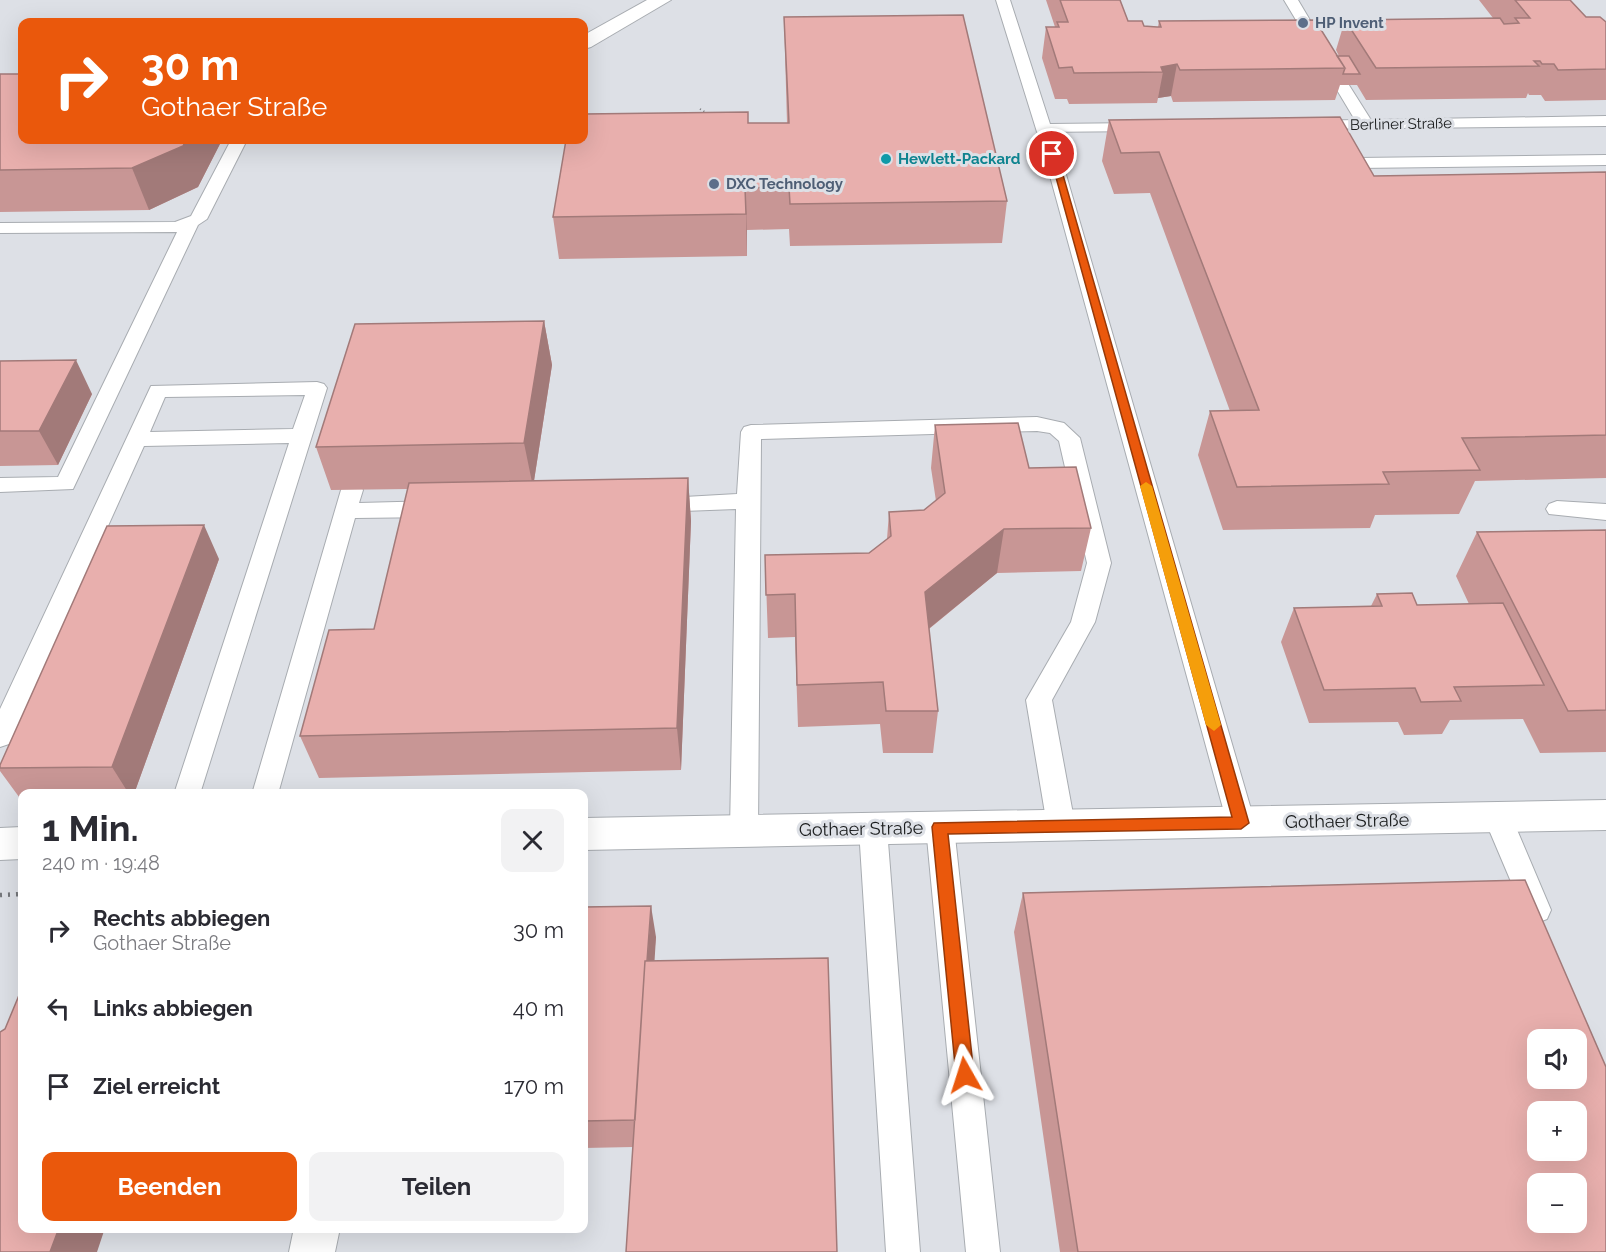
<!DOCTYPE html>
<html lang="de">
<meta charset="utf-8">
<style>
body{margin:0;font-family:Raleway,sans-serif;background:#f2f2f3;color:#2b2b33;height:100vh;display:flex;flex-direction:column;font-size:22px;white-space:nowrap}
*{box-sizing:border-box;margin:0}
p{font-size:20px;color:#7c7c81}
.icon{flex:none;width:33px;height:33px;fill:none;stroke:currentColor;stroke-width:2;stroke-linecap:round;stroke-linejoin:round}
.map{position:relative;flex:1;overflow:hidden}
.sheet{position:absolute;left:18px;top:789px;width:570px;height:444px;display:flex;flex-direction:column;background:#fff;border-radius:12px;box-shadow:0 6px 24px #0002}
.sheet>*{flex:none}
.top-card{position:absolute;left:18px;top:18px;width:570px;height:126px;border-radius:12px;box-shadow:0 6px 24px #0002;background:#ea580c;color:#fff;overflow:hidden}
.fabs{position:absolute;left:1527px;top:1029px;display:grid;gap:12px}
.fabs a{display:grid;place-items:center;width:60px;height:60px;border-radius:12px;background:#fff;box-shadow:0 6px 24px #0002;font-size:30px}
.pin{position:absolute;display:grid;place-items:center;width:51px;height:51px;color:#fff;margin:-26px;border:3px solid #fff;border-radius:50%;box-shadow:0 2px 6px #0007}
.me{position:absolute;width:66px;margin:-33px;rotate:354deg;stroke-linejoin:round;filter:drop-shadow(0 0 4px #0008)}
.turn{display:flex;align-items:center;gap:21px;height:126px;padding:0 24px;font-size:27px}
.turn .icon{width:78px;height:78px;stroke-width:2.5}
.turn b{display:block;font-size:42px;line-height:51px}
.round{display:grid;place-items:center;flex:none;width:63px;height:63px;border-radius:12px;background:#f2f2f3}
.summary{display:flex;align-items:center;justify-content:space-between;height:102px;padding:0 24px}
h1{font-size:36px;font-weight:700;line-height:45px}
.button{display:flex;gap:12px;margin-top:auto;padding:12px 24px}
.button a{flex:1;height:69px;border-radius:12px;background:#ea580c;color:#fff;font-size:24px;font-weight:700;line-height:69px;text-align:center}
.button a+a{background:#f2f2f3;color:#2b2b33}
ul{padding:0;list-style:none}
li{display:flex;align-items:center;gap:18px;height:78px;padding:0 24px}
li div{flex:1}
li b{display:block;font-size:22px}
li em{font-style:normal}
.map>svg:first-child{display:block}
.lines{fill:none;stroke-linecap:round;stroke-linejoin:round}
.lane-casing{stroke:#a8acb1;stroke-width:2}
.street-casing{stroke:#a8acb1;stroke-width:2}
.secondary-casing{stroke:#a8acb1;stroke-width:2}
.path-far1{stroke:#74767a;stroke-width:2;stroke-dasharray:1 3;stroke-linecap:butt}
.path{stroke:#74767a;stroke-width:4.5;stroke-dasharray:2 6;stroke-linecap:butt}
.lane{fill:#fff;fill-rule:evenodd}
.street{fill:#fff;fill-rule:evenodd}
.secondary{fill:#fff;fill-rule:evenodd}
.wall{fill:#c89695}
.shaded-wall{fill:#a27a79}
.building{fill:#e8afad;stroke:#a27a79;stroke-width:1.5;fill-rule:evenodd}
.route{fill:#ea580c;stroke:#983908;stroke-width:1.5}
.slow{fill:#f59e0b}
.service-dot{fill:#5c6f8a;stroke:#dde0e6;stroke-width:2}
.culture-dot{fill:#0f9aa8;stroke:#dde0e6;stroke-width:2}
.labels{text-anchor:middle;stroke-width:6;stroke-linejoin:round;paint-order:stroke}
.far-service-label{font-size:15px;font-weight:bold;fill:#4e5e75;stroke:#dde0e6;text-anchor:start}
.far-street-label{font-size:15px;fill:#1a1c1d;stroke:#dde0e6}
.far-culture-label{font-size:15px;font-weight:bold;fill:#0d838f;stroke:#dde0e6;text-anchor:start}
.street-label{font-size:18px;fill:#1a1c1d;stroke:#dde0e6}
</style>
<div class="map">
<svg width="1606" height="1252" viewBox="0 0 1606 1252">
<rect width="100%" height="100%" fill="#dde0e6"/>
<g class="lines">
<defs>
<path id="lane" d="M996,0H1010L1050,124L1139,123L1147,128L1145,131L1037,132Z
M1284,0H1298L1326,47L1324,50H1314Z
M1342,80L1347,82L1371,120L1606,116V126L1306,129L1304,126L1312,121L1355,120L1334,85Z
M231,140H247L207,219L198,225L73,489L0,492V478L58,477L177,232L0,233V223L175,222L191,216Z
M1052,149L1060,154L1255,823L1251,831L1241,834L1231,831L1227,823L1044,154Z
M1606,155V165L1357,168L1349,163L1357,158Z
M317,382L324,384L327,388L200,794H174L289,443L144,446L13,737L9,744L0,747V709L151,386ZM305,395L293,429L150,432L165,397Z
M1037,417L1064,423L1080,438L1111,563L1095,622L1052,700L1075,825L1071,833L1061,836L1051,833L1047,825L1026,700L1071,622L1087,563L1059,441L1050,433L1037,431L761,439L758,831L754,839L744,842L734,839L730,831L736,509L657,512L649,509L646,504L649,499L737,494L741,432L744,427L751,425Z
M352,483L360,485L363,490L359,503L436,501L444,504L447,509L444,514L436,517L355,518L278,794H252L341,490L344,485Z
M1557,501L1606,504V520L1549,514L1546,509L1549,504Z
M1498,807L1508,810L1512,818L1551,910L1547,919L1537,923L1527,919L1523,910L1484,818L1488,810Z
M940,816L950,819L954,827L1000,1252H966L926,827L930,819Z
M873,818L883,821L887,829L920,1252H886L859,829L863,821Z"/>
<path id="street" d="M1606,800V830L584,850V818Z
M22,827V859L0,860V828Z
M294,1228H340L335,1252H289Z"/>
<path id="secondary" d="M647,0H671L591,47L584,49V35Z"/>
</defs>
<!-- lane casing -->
<use href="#lane" class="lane-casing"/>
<!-- street casing -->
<use href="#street" class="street-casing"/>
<!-- secondary casing -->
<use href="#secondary" class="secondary-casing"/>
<!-- path-far1 -->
<path class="path-far1" d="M700,109L710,115"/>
<!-- path -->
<path class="path" d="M0,895L22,894"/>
<!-- lane -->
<use href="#lane" class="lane"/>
<!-- street -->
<use href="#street" class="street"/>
<!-- secondary -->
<use href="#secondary" class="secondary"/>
</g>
<!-- wall -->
<path class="wall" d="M1046,0H1120L1128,21L1144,26L1158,27L1159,21L1337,56H1339L1336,50L1345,20L1493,18L1479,0H1570L1586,17L1606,22V100L1545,101L1541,95H1529L1528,93L1526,98L1366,100L1357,85H1340L1335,100L1173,102L1171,96L1158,98L1157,103L1069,104L1067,99H1055L1042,58L1046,27H1055Z
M784,17L1007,201L1002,243L790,246L789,229L747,230V256L559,259L553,217L748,123H787Z
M0,74L22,140H222L198,187L149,210L0,212Z
M1109,120L1374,176L1606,172V478L1475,481L1459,514L1375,515L1370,528L1223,530L1198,455L1210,411H1230L1150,193L1114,194L1102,161Z
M544,321L552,365L534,481L688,478L691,521L681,770L319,778L300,736L374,629L408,489L331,490L316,447Z
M0,361L92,394L58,465L0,466Z
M935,425L1029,468L1091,528L1081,571L997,573L929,629L938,711L933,753H883L880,724L798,727L795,637L768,638L765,555L869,553L887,539L889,512L924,510L936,501L931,468Z
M1606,530V752L1540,753L1523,719L1450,720L1442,734L1404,735L1398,722L1309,723L1281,642L1294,608L1371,606L1377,594L1417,605L1469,604L1456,576L1477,532Z
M219,559L134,794H22V801L0,771V765Z
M1023,893L1606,1252H1060L1014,932Z
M584,907L656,937L633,1147L584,1148Z"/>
<!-- shaded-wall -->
<path class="shaded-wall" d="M1177,64L1171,96L1158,98L1163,72L1161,67Z
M186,140H222L198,187L149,210L132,168Z
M745,188L747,230V256L746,214Z
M544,321L552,365L533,487L524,443Z
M76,360L92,394L58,465L39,431Z
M688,478L691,521L681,770L677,728Z
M204,525L219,559L134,794H129L112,767Z
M1004,529L997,573L921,635L925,592Z
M651,906L656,937L643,1147L637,1120Z
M59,1228H105L97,1252H50Z"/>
<!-- building -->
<path class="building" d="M1060,0H1120L1128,21H1142L1144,26L1157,27H1161L1159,21L1315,20L1345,68L1180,70L1177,64L1161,67L1163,72L1074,73L1072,67L1059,68L1046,27H1059L1057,22H1068Z
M1515,0H1570L1586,17H1600L1606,22V69L1558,70L1554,64H1542L1540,61H1534L1539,66L1376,68L1345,20L1500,18L1504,24L1519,23L1515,18H1530Z
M963,15L1007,201L790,204L789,187L745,188L746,214L553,217L566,140H584V114L748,112V123H789L784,17Z
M1337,56H1349L1360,74H1343L1345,68Z
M0,74H22V140H186L183,146L132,168L0,170Z
M1340,117L1374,176L1606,172V435L1462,438L1480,470L1383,472L1389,484L1237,487L1210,411L1259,410L1159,152L1121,153L1109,120Z
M544,321L524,443L316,447L355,324Z
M76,360L39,431H0V361Z
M1018,423L1029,468L1076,467L1091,528L1004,529L925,592L938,711H886L883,682L797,685L795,594L766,595L765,555L869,553L891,536L889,512L924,510L945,493L935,425Z
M688,478L677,728L300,736L329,630L374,629L409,483Z
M204,525L112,767L0,768V765L107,526Z
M1606,530V710L1568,711L1477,532Z
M1412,593L1417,605L1503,603L1544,685L1454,687L1461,701L1421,702L1415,688L1324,690L1294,608L1382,606L1377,594Z
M1525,880L1606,1067V1252H1078L1023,893ZM1538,1040H1576V1078H1538ZM1538,1112H1576V1150H1538ZM1538,1184H1576V1222H1538Z
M651,906L647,961H645L635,1120L584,1121V907Z
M828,958L837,1252H626L645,961Z
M22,988V1228H59L50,1252H0V1032L5,1029Z"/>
<!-- route -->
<path class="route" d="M1049,152L1057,154L1249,823L1241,829L948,834L974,1075L971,1081L965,1084L959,1081L956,1075L932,827L934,823L1232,817Z"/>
<!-- slow -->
<path class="slow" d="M1146,482L1152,486L1221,725L1214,731L1206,725L1140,486Z"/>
<!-- markers -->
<g class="service-dot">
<circle cx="1303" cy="23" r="6"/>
<circle cx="714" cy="184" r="6"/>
</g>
<circle class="culture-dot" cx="886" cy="159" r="6"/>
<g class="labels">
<!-- far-service labels -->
<g class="far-service-label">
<text x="1315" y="28">HP Invent</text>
<text x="726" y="189">DXC Technology</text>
</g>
<!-- far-street labels -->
<g class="far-street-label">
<text transform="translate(1401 124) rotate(-1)" y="5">Berliner Straße</text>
</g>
<!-- far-culture labels -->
<g class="far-culture-label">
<text x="898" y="164">Hewlett-Packard</text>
</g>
<!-- street labels -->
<g class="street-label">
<text transform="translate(1347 821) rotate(-1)" y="6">Gothaer Straße</text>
<text transform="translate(861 829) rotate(-1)" y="6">Gothaer Straße</text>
</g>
</g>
</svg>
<div class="fabs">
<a><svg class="icon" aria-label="sound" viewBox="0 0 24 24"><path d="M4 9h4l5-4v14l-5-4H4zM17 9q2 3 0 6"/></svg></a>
<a>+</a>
<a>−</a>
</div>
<div class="pin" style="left:1052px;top:154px;background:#d93025"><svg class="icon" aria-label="arrive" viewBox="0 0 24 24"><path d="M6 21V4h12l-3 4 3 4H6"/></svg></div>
<svg class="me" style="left:965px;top:1075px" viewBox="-20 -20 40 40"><path d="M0-17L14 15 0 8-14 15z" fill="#ea580c" stroke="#fff" stroke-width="4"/></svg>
<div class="top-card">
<div class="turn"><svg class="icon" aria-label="right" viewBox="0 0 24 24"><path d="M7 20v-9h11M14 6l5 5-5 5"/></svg><div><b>30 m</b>Gothaer Straße</div></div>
</div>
<section class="sheet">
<div class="summary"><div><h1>1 Min.</h1><p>240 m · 19:48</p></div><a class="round"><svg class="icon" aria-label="close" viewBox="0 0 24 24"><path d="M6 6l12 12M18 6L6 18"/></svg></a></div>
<ul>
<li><svg class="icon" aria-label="right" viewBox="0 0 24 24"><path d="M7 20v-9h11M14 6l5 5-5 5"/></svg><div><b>Rechts abbiegen</b><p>Gothaer Straße</p></div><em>30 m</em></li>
<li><svg class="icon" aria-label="left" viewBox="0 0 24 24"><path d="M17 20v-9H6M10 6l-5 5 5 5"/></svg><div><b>Links abbiegen</b></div><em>40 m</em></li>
<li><svg class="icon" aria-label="arrive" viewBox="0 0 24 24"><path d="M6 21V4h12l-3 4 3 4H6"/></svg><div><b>Ziel erreicht</b></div><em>170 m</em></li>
</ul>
<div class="button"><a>Beenden</a><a>Teilen</a></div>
</section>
</div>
